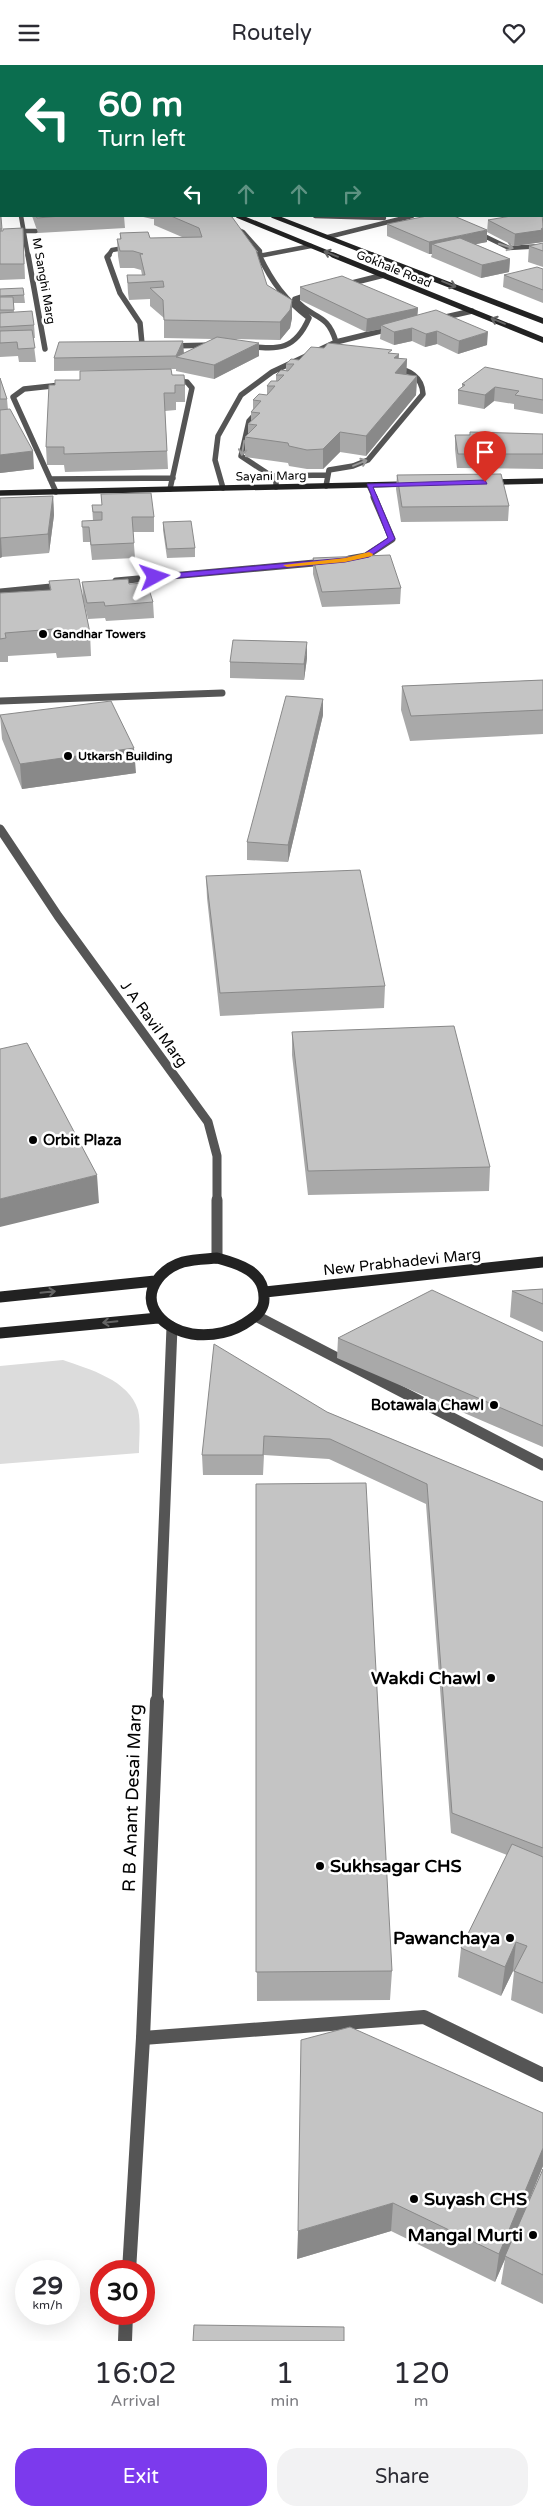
<!DOCTYPE html>
<style>
body{margin:0;font-family:"Varela Round",sans-serif;background:#f2f2f3;color:#2b2b33;height:100vh;display:flex;flex-direction:column;font-size:19px;white-space:nowrap}
*{box-sizing:border-box;margin:0}
p{font-size:16px;color:#7c7c81}
.icon{flex:none;width:28px;height:28px;fill:none;stroke:currentColor;stroke-width:2;stroke-linecap:round;stroke-linejoin:round}
.map{position:relative;height:2276px;overflow:hidden}
.panel{display:flex;flex-direction:column;background:#fff;flex:1}
.panel>*{flex:none}
.guide{position:absolute;left:0px;top:0px;width:544px;height:152px;box-shadow:0 5px 20px #0002;background:#0b6e4f;color:#fff;overflow:hidden}
.speed{position:absolute;left:15px;top:2195px;display:flex;gap:10px;font-size:25px;font-weight:700;text-align:center}
.speed>*{display:grid;place-content:center;width:65px;height:65px;border-radius:50%;background:#fff;box-shadow:0 5px 20px #0002;line-height:1}
.speed small{font-size:12px;font-weight:400}
.speed .limit{border:8px solid #d22;background:#fff;color:#111}
.pin{position:absolute;display:grid;place-items:center;width:42px;height:42px;color:#fff;margin:-51px -21px;border-radius:50% 50% 50% 0;rotate:-45deg;box-shadow:0 0 5px #0007}
.pin .icon{rotate:45deg}
.me{position:absolute;width:55px;margin:-28px;rotate:85deg;stroke-linejoin:round;filter:drop-shadow(0 0 4px #0008)}
.turn{display:flex;align-items:center;gap:18px;height:105px;padding:0 15px;font-size:22px}
.turn .icon{width:65px;height:65px;stroke-width:2.5}
.turn b{display:block;font-size:35px;line-height:42px}
.lanes{display:flex;align-items:center;height:48px;padding:0 15px;background:#0003;justify-content:center;gap:25px;direction:ltr}
.lanes .off{opacity:.35}
.eta{display:flex;justify-content:space-evenly;align-items:center;height:85px;text-align:center}
.eta b{font-size:30px;font-weight:600;line-height:35px}
.primary-button{display:flex;gap:10px;margin-top:auto;padding:10px 15px}
.primary-button a{flex:1;height:58px;border-radius:20px;background:#7c3aed;color:#fff;font-size:20px;font-weight:600;line-height:58px;text-align:center}
.primary-button a+a{background:#f2f2f3;color:#2b2b33}
header{display:flex;justify-content:space-between;align-items:center;height:65px;padding:0 15px;background:#fff;font-size:22px;font-weight:600}
.map>svg:first-child{display:block}
.green{fill:#dcdcdc}
.lines{fill:none;stroke-linecap:round;stroke-linejoin:round}
.service-far3{stroke:#555;stroke-width:4.5}
.service-far2{stroke:#555;stroke-width:5.5}
.service-far1{stroke:#555;stroke-width:7}
.service{stroke:#555;stroke-width:14}
.minor-far5{stroke:#555;stroke-width:4.5}
.minor-far4{stroke:#555;stroke-width:5.5}
.minor-far3{stroke:#555;stroke-width:7}
.minor-far2{stroke:#555;stroke-width:9}
.minor-far1{stroke:#555;stroke-width:11}
.minor{stroke:#555;stroke-width:14}
.secondary-far2{stroke:#222;stroke-width:4.5}
.secondary-far1{stroke:#222;stroke-width:5.5}
.secondary{stroke:#222;stroke-width:11}
.wall{fill:#a9a9a9}
.shaded-wall{fill:#898989}
.building{fill:#c4c4c4;stroke:#898989}
.oneway{stroke:#999}
.oneway2{stroke:#646464}
.route{fill:#7c3aed;stroke:#51269a}
.slow{fill:#f59e0b}
.poi-dot{fill:#000;stroke:#fff;stroke-width:2}
.labels{text-anchor:middle;stroke-width:5;stroke-linejoin:round;paint-order:stroke}
.far-street-label{font-size:12px;fill:#000;stroke:#fff}
.far-poi-label{font-size:12px;font-weight:bold;fill:#000;stroke:#fff;text-anchor:start}
.street-label{font-size:15px;fill:#000;stroke:#fff}
.poi-label{font-size:15px;font-weight:bold;fill:#000;stroke:#fff;text-anchor:start}
.near-poi-label{font-size:18px;font-weight:bold;fill:#000;stroke:#fff;text-anchor:end}
.near-street-label{font-size:18px;fill:#000;stroke:#fff}
</style>
<header><svg class="icon" aria-label="menu" viewBox="0 0 24 24"><path d="M4 6h16M4 12h16M4 18h16"/></svg>Routely<svg class="icon" aria-label="heart" viewBox="0 0 24 24"><path d="M12 20l-8-8c-3-5 5-10 8-4 3-6 11-1 8 4z"/></svg></header>
<div class="map">
<svg width="543" height="2276" viewBox="0 0 543 2276">
<rect width="100%" height="100%" fill="#fff"/>
<!-- green -->
<path class="green" d="M63,1295C89,1304 129,1315 138,1345C141,1357 139,1375 139,1388L0,1399V1301Z"/>
<g class="lines">
<!-- service-far3 -->
<path class="service-far3" d="M230,161L243,167L260,186L259,190H255
M108,191L112,185L130,182
M259,191L311,181"/>
<!-- service-far2 -->
<path class="service-far2" d="M109,190L107,192L120,228L140,258L142,279L150,282
M255,190H259
M344,220L384,210
M437,254L472,246
M336,277L393,263
M170,281L215,280
M247,281C279,285 295,285 309,253C285,235 272,217 259,190H261
M259,345L249,356L241,391L276,414V422
M272,411L327,410
M50,414L173,413
M326,421L329,405L353,401L368,395L423,329C422,311 409,305 393,302
M223,423L215,395L218,371L241,330L272,307L336,277C327,246 312,255 295,234L313,228
M170,424L192,323L187,317L173,316
M56,427L13,332L24,324L61,320"/>
<!-- service-far1 -->
<path class="service-far1" d="M0,636L222,628"/>
<!-- service -->
<path class="service" d="M143,1973L424,1952L543,2010"/>
<!-- minor-far5 -->
<path class="minor-far5" d="M21,151L28,191
M315,151L384,153
M25,166H36
M476,167L509,183L543,181
M328,172L412,151"/>
<!-- minor-far4 -->
<path class="minor-far4" d="M28,190L45,284
M369,420L375,433"/>
<!-- minor-far3 -->
<path class="minor-far3" d="M349,494L366,491L392,474L374,432
M116,516L325,497
M0,527L61,521"/>
<!-- minor-far2 -->
<path class="minor-far2" d="M0,764L58,851L208,1057L217,1091V1136"/>
<!-- minor-far1 -->
<path class="minor-far1" d="M217,1135V1193
M256,1251L543,1400
M157,1638L172,1262"/>
<!-- minor -->
<path class="minor" d="M129,2206L143,1973L157,1636
M125,2276L126,2249"/>
<!-- secondary-far2 -->
<path class="secondary-far2" d="M238,151L336,191
M273,151L376,191"/>
<!-- secondary-far1 -->
<path class="secondary-far1" d="M333,190L543,275
M372,190L543,256
M491,417L543,416
M0,428L409,419"/>
<!-- secondary -->
<path class="secondary" d="M217,1193C239,1199 265,1206 264,1234C264,1243 258,1250 250,1255C234,1267 212,1272 192,1269C166,1265 138,1241 158,1214C164,1206 173,1200 183,1197C194,1194 206,1194 217,1193Z
M265,1227L543,1197
M0,1232L155,1216
M0,1268L158,1253"/>
</g>
<!-- wall -->
<path class="wall" d="M488,0H543V33L542,1H488Z
M0,28H1V65H0V39H1Z
M0,140L2,166L23,163L25,214L0,215Z
M32,151H124L125,163L38,168Z
M139,151H230L267,220L292,235V253L290,263L280,275L236,274L259,291L214,314L176,306V304H171L172,310L185,320V337H176V345L165,346L168,404L65,407L64,400H47L46,382L55,320L126,305L54,306V293L184,288L213,274L164,273V253L150,241V234L129,235L128,228L127,210H142L141,205L134,203H120L118,191L117,174H120V168L150,173L182,172L154,160V154H152Z
M488,155L543,176V177L514,181L487,167Z
M387,159L487,177L475,179L510,194L509,207L481,213L431,192L432,189H429L387,171Z
M543,178V202L528,197L529,181Z
M543,204V238L503,222L504,210Z
M300,222L418,243L417,250L487,280L458,289L437,279L425,282L412,276L394,280L380,274L381,264L366,267L300,235Z
M0,224L24,230L25,238H13L14,247L34,260L35,273H33L36,297H19L18,291L0,292Z
M392,288L399,294H407L406,310L417,311L416,330L366,391L340,387L323,404H307L289,401L288,398L245,392V372L248,369V359L251,357V347L253,344V335L267,330V321L276,316V310L286,306V299L299,295Z
M0,313L7,334L8,345L34,404L0,408Z
M543,314V349L514,344V339L494,336L484,344L458,339V325L462,322V319Z
M543,369V404L457,403L455,384V370Z
M397,410L509,441L508,456L401,457L396,424Z
M101,429L154,452V467H133L135,493L92,495L90,477H83L82,456H93L92,440H102Z
M53,431L54,450L49,488L2,492L0,493V433Z
M163,457L195,483V492L167,493L163,465Z
M313,493L401,523L400,539L322,542L313,509Z
M49,516L83,533L82,517L129,519L153,537L154,553L106,556L105,553L88,554L83,533L90,568L91,591L57,593L56,588L8,591V597H0V528L50,525Z
M307,593L304,615L230,613V597Z
M543,615V669L410,676L401,645L402,621Z
M323,634V650L288,797L247,795V777Z
M0,650L136,708L22,724L2,674Z
M206,811L385,921L384,943L220,951L207,833Z
M292,967L490,1102L489,1126L308,1130L292,990Z
M543,1224V1267L510,1252L512,1226Z
M338,1273L543,1277V1382L337,1293Z
M327,1347L543,1437V1949L511,1935L514,1907L513,1906L501,1931L458,1912L461,1883L507,1790L451,1768L426,1439L329,1394L264,1390L263,1410H203L202,1390Z
M256,1419L392,1906L390,1935L257,1936Z
M543,2048V2101L521,2155L543,2104V2239L501,2219L505,2194L495,2217L391,2166L297,2194Z"/>
<!-- shaded-wall -->
<path class="shaded-wall" d="M439,0H468V1H429Z
M1,117V132H0V118Z
M543,163V177L514,181L515,169Z
M487,165V177L447,185L432,179V189H429V177Z
M510,194L509,207L481,213L482,200Z
M292,235V253L290,263L280,275V257Z
M418,243L417,256L381,260V264L366,267L367,254Z
M412,263V276L394,280V267Z
M437,266V279L425,282L426,269Z
M488,267L487,280L458,289L459,276Z
M183,276L184,289L176,292V291Z
M259,278V291L214,314V300Z
M399,289L398,304L407,294L406,313L394,327V293Z
M417,311L416,330L366,391V371Z
M495,322L494,336L484,344L485,330Z
M340,367V387L323,404V384Z
M33,386L34,404L0,408V390Z
M53,431L54,450L49,488L48,469Z
M0,473H1L2,492L0,493Z
M307,577V593L304,615V599Z
M323,634V650L288,797V780Z
M134,683L136,708L22,724L20,699Z
M97,1110L99,1138L0,1162V1134Z
M516,1877L513,1906L501,1931L505,1902Z
M543,2083V2101L506,2192L505,2191V2194L495,2217L499,2189Z
M393,2138L391,2166L297,2194L298,2166Z"/>
<!-- building -->
<path class="building" d="M1,0H51V1H1Z
M314,0H439L429,1H304Z
M501,0H543V7L542,1H504Z
M0,39H1V52L0,51Z
M542,50H543L542,82Z
M0,77H1V117L0,118Z
M0,140L2,164H0Z
M542,147L543,163L541,164L543,165L515,169L488,155L511,151H542Z
M36,151H61L37,153Z
M171,151H230L232,152L256,185L267,220L292,235L290,245L280,257L164,255L163,235L150,223L164,222L163,216L128,218L127,210H145L140,189H143L133,186H120L117,174H121L120,168L148,167L150,173L202,172L199,163Z
M427,151H454L487,165L429,177L387,159Z
M23,163L24,199H0V166H3V164Z
M460,173L510,194L482,200L432,179Z
M543,178V186L529,181Z
M537,202L543,204V225L504,210Z
M342,211L418,243L367,254L300,222Z
M23,223L24,230L0,231V224Z
M0,232H13L14,245H0Z
M436,245L488,267L459,276L437,266L426,269L412,263L394,267L381,260Z
M32,246L34,260L0,262V248Z
M32,265L35,283L18,284L17,277L0,278V266Z
M217,272L259,278L214,300L176,292Z
M183,276L176,291L54,293L59,277Z
M328,278L392,285L388,288L399,289L394,293L407,294L395,308L417,311L366,371L340,367L323,384L307,385L289,381L288,378L245,372L257,360L248,359L260,348L251,347L261,336L253,335L259,329L267,330L275,321H267L271,316H278L284,310H276L281,305L288,306L294,299H286L291,294L299,295L311,282L324,283Z
M485,302L543,314V335L515,330L519,326L495,322L485,330L458,325L465,320L462,319Z
M171,304L172,310H184L185,320H175V328H164L167,386L64,389V382H46L49,320H55V315H80V306Z
M0,313L7,334H0Z
M10,344L33,386L0,390V345Z
M470,367L543,369V389H458L455,370H470Z
M501,409L509,441L402,442L397,410Z
M151,428L154,452H132L134,478L91,480L89,462H82V456L102,455V447H93L92,440H102L101,429Z
M53,431L48,469L0,473V433Z
M191,456L195,483L167,484L163,457Z
M390,490L401,523L322,527L313,493Z
M79,514L90,568L55,570L54,564L5,568L6,573L0,574V528L51,525L49,516Z
M128,514L129,519L147,518L153,537L105,541L104,537L87,538L82,517Z
M233,575L307,577L304,599L230,597Z
M543,615V645L411,651L402,621Z
M286,631L323,634L288,780L247,777Z
M111,636L134,683L20,699L0,650Z
M360,805L385,921L220,928L206,811Z
M454,961L490,1102L308,1106L292,967Z
M27,978L97,1110L0,1134V984Z
M543,1224V1239L512,1226Z
M432,1225L543,1277V1361L338,1273Z
M214,1279L327,1347L543,1437V1783L452,1748L427,1419L330,1374L264,1371L263,1390H202Z
M366,1418L392,1906L256,1907V1419Z
M512,1779L543,1792V1918L514,1906L527,1881L516,1877L505,1902L461,1883Z
M350,1962L543,2048V2083L499,2189L393,2138L298,2166L301,1975Z
M543,2104V2210L505,2191Z
M194,2260L344,2262V2276H193Z"/>
<!-- one-way arrows -->
<defs><path id="oneway-shaft" d="M-6 0H5M1.5-3L5.5 0L1.5 3" fill="none" stroke-width="1.6" stroke-linecap="round" stroke-linejoin="round" transform="scale(1.25)"/></defs>
<g class="oneway">
<use href="#oneway-shaft" transform="translate(506 181) rotate(18)"/>
<use href="#oneway-shaft" transform="translate(243 383) rotate(100)"/>
<use href="#oneway-shaft" transform="translate(360 398) rotate(-22)"/>
</g>
<g class="oneway2">
<use href="#oneway-shaft" transform="translate(331 189) rotate(-158)"/>
<use href="#oneway-shaft" transform="translate(449 219) rotate(22)"/>
<use href="#oneway-shaft" transform="translate(498 256) rotate(-158)"/>
<use href="#oneway-shaft" transform="translate(48 1227) rotate(-6)"/>
<use href="#oneway-shaft" transform="translate(110 1257) rotate(174)"/>
</g>
<!-- route -->
<path class="route" d="M485,415L487,419L373,422L395,474L369,492L345,497L155,515L151,512L155,510L345,493L364,489L388,473L367,419Z"/>
<!-- slow -->
<path class="slow" d="M369,487L373,489L372,491L345,497L287,502L283,500L345,493Z"/>
<!-- markers -->
<g class="poi-dot">
<circle cx="43" cy="569" r="5"/>
<circle cx="68" cy="691" r="5"/>
<circle cx="33" cy="1075" r="5"/>
<circle cx="494" cy="1340" r="5"/>
<circle cx="491" cy="1613" r="5"/>
<circle cx="320" cy="1801" r="5"/>
<circle cx="510" cy="1873" r="5"/>
<circle cx="414" cy="2134" r="5"/>
<circle cx="533" cy="2170" r="5"/>
</g>
<g class="labels">
<!-- far-street labels -->
<g class="far-street-label">
<text transform="translate(394 204) rotate(22)" y="4">Gokhale Road</text>
<text transform="translate(44 216) rotate(80)" y="4">M Sanghi Marg</text>
<text transform="translate(271 411) rotate(-1)" y="4">Sayani Marg</text>
</g>
<!-- far-poi labels -->
<g class="far-poi-label">
<text x="53" y="573">Gandhar Towers</text>
<text x="78" y="695">Utkarsh Building</text>
</g>
<!-- street labels -->
<g class="street-label">
<text transform="translate(154 959) rotate(54)" y="5">J A Ravil Marg</text>
<text transform="translate(402 1197) rotate(-6)" y="5">New Prabhadevi Marg</text>
</g>
<!-- poi labels -->
<g class="poi-label">
<text x="43" y="1080">Orbit Plaza</text>
<text x="484" y="1345" text-anchor="end">Botawala Chawl</text>
</g>
<!-- near-poi labels -->
<g class="near-poi-label">
<text x="481" y="1619">Wakdi Chawl</text>
<text x="330" y="1807" text-anchor="start">Sukhsagar CHS</text>
<text x="500" y="1879">Pawanchaya</text>
<text x="424" y="2140" text-anchor="start">Suyash CHS</text>
<text x="523" y="2176">Mangal Murti</text>
</g>
<!-- near-street labels -->
<g class="near-street-label">
<text transform="translate(132 1733) rotate(-88)" y="6">R B Anant Desai Marg</text>
</g>
</g>
</svg>
<div class="speed"><div>29<small>km/h</small></div><div class="limit">30</div></div>
<div class="pin" style="left:485px;top:417px;background:#d93025"><svg class="icon" aria-label="arrive" viewBox="0 0 24 24"><path d="M6 21V4h12l-3 4 3 4H6"/></svg></div>
<svg class="me" style="left:155px;top:512px" viewBox="-20 -20 40 40"><path d="M0-17L14 15 0 8-14 15z" fill="#7c3aed" stroke="#fff" stroke-width="4"/></svg>
<div class="guide">
<div class="turn"><svg class="icon" aria-label="left" viewBox="0 0 24 24"><path d="M17 20v-9H6M10 6l-5 5 5 5"/></svg><div><b>60 m</b>Turn left</div></div>
<div class="lanes"><svg class="icon" aria-label="left" viewBox="0 0 24 24"><path d="M17 20v-9H6M10 6l-5 5 5 5"/></svg><svg class="icon off" aria-label="ahead" viewBox="0 0 24 24"><path d="M12 20V5M6 11l6-6 6 6"/></svg><svg class="icon off" aria-label="ahead" viewBox="0 0 24 24"><path d="M12 20V5M6 11l6-6 6 6"/></svg><svg class="icon off" aria-label="right" viewBox="0 0 24 24"><path d="M7 20v-9h11M14 6l5 5-5 5"/></svg></div>
</div>
</div>
<section class="panel">
<div class="eta">
<div><b>16:02</b><p>Arrival</p></div>
<div><b>1</b><p>min</p></div>
<div><b>120</b><p>m</p></div>
</div>
<div class="primary-button"><a>Exit</a><a>Share</a></div>
</section>
